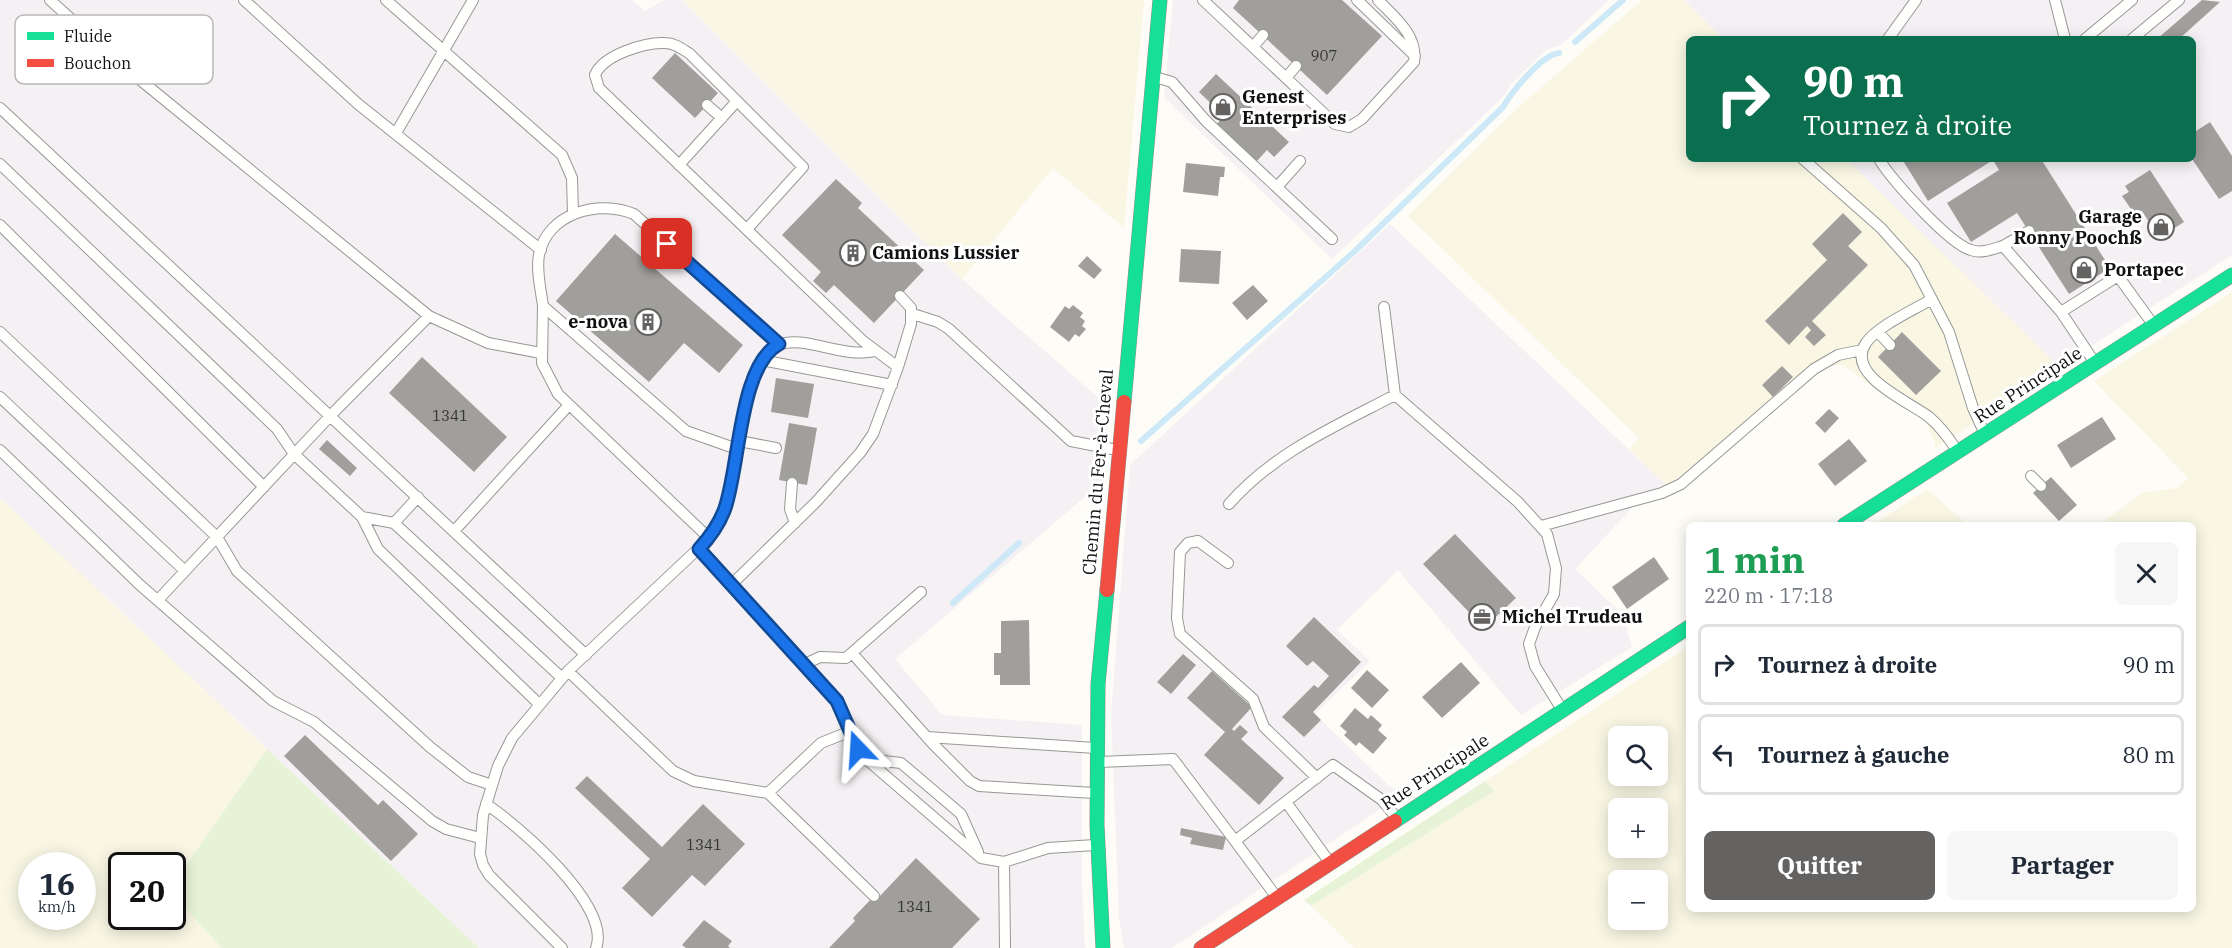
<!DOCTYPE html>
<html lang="fr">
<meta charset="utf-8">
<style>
body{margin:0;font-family:"IBM Plex Serif",serif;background:#f6f6f7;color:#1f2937;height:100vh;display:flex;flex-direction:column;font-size:22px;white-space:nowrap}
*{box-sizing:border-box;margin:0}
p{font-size:20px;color:#747a83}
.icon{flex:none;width:33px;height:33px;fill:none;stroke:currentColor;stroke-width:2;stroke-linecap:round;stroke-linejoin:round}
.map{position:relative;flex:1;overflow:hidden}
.side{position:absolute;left:1686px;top:522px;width:510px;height:390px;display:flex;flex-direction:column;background:#fff;border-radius:9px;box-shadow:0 3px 15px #0003}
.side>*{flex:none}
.guide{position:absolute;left:1686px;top:36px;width:510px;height:126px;border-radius:9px;box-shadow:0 3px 15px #0003;background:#0b6e4f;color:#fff;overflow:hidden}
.fabs{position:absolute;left:1608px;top:726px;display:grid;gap:12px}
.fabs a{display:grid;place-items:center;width:60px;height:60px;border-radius:9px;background:#fff;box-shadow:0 3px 15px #0003;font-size:30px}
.speed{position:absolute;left:18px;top:852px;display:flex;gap:12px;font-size:30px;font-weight:700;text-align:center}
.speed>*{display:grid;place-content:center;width:78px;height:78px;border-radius:50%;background:#fff;box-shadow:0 3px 15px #0003;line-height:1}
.speed small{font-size:15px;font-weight:400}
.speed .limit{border:3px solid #111;border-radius:9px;background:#fff;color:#111}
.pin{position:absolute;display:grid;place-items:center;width:51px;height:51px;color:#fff;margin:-26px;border-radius:12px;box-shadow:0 3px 9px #0006}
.me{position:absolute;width:66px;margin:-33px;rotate:340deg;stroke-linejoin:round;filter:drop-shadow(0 0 4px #0008)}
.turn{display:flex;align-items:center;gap:21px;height:126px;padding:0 18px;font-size:27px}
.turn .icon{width:78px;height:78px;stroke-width:2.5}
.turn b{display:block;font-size:42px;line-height:51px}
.round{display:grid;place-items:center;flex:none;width:63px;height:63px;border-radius:9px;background:#f6f6f7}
.summary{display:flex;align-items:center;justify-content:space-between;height:102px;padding:0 18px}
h1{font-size:36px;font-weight:700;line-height:45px;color:#1e9e55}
.action{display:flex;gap:12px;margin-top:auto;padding:12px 18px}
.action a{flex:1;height:69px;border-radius:9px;background:#646362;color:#fff;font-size:24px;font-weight:700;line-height:69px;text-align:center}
.action a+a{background:#f6f6f7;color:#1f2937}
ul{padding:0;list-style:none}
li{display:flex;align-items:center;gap:18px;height:81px;margin:0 12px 9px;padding:0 6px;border:3px solid #e0e1e3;border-radius:9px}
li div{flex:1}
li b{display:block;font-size:22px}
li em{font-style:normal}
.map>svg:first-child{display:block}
.industrial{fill:#f5f0f3}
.farmland{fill:#f9f7e4;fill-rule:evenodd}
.green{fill:#e7f3d7}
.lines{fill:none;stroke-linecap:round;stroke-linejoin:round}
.stream{stroke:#cde8f7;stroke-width:6}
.building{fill:#a19f9c}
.lane-casing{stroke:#979795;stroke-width:12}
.fast-casing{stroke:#8e8d8b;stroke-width:15}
.jam-casing{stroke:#8e8d8b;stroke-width:15}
.lane{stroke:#fffffe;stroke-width:10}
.fast{stroke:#16e098;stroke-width:14}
.jam{stroke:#f24e42;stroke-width:14}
.route-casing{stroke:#114b97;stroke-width:15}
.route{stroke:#1a73e8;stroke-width:10}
.labels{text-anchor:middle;stroke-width:6;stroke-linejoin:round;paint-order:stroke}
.number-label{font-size:15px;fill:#353434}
.poi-label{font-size:18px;font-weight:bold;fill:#111;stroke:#fff;text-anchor:start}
.street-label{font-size:18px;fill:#111;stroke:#fff}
.key{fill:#fff;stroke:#b8b8b8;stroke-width:1.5}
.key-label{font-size:16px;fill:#111}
</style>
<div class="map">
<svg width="2232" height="948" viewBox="0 0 2232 948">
<rect width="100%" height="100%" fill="#fdfcf7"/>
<!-- industrial -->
<path class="industrial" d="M0,0H632L645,11L664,0H682L962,279L1109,407L1101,483L895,659L942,715L1082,725V885L1085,948H479L0,498Z
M1173,0H1609L1561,45L1546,50L1510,85L1506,94L1332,259L1164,97Z
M1684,0H2232V255L2059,367L1846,159H2193V39H1723Z
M1390,224L1676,494L1633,507L1575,569L1623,615L1632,647L1521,715L1398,570L1337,630L1370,661L1315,714L1389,786L1403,794L1172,948H1124L1119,918L1111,714L1130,465Z"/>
<!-- farmland -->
<path class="farmland" d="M682,0H1144L1124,228L1053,168L962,279Z
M1642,0H1684L1723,39H1689V159H1846L2059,367L1934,449L1935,442L1925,420L1883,395L1849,369L1842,365L1833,366L1822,371L1676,494L1629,449L1639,438L1408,216L1514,111Z
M2232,292V948H1354L1311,906L1493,791L1485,781L1689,646V909H2193V525H2099L2142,493L2177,488L2188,478L2094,381ZM1618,736H1658V776H1618ZM1618,808H1658V848H1618ZM1618,880H1658V920H1618Z
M1927,489L1968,525H1873Z
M0,498L267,749L173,884L172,866H122V916H172L173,895L222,948H0ZM32,866H82V916H32Z"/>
<!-- green -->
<path class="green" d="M267,749L479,948H222L173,895V884Z
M1485,781L1494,791L1311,906L1304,900Z"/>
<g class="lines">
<!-- stream -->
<path class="stream" d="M1575,42L1623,0
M1141,441L1355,251L1503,107C1512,92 1541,55 1559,53
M953,603L1019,543"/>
</g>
<!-- building -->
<path class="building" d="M1239,0H1342L1382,36L1327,95L1233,8Z
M2202,0L2220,2L2179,39H2157Z
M675,53L718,93L695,118L652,78Z
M1216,74L1289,142L1274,157L1267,150L1256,162L1216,125L1224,116L1199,92Z
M2210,122L2232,156V191L2219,199L2192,159L2193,133Z
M1902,159H2041L2110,268L2069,294L2017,213L1971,242L1947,203L1999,170L1993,160L1928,201Z
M1186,163L1225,167L1224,177H1220L1218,196L1183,192Z
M2150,170L2184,222L2159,238L2142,211L2135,215L2122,196L2129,192L2125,186Z
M836,179L862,203L858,208L924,270L874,323L834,285L826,293L813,281L821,272L782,235Z
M1843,213L1862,232L1848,246L1868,265L1812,321L1826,335L1814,346L1805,337L1811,330L1807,326L1789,345L1765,321L1827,260L1812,244Z
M615,234L743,345L719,373L684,343L649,382L556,301Z
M1181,249L1221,251L1219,284L1179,282Z
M1087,256L1102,270L1094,279L1078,266Z
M1253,285L1268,301L1247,320L1232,303Z
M1073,305L1083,313L1080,317L1085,321L1082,326L1086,329L1079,337L1075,334L1069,342L1050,327L1065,306L1069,309Z
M1902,332L1941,371L1916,395L1878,357Z
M422,357L507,437L474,472L389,393Z
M1782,366L1793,377L1773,397L1762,385Z
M776,378L814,384L808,418L771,412Z
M1829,409L1839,418L1825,433L1815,423Z
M2102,417L2116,439L2071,468L2057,445Z
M789,423L817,428L807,485L779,480Z
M1849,439L1867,461L1835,486L1818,464Z
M327,440L357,468L350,476L319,449Z
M2051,477L2077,505L2059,521L2033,493Z
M1455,534L1516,598L1484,628L1423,564Z
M1654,557L1669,579L1627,609L1612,587Z
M1314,617L1361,662L1313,712L1321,720L1304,737L1282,717L1314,685L1318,688L1329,676L1313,661L1307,666L1286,646Z
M1029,620L1030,685H1000V675H994V653H1001V621Z
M1183,654L1196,665L1171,694L1157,682Z
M1461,662L1480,683L1442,718L1422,697Z
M1367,670L1389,690L1372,708L1351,688Z
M1212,671L1252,707L1232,729L1234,731L1240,725L1248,732L1241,739L1284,778L1259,805L1204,755L1225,732L1187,698Z
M1355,708L1368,719L1371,715L1382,725L1378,730L1387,738L1373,754L1359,742L1356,746L1344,735L1347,732L1340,726Z
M305,735L378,805L383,800L418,834L391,861L284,756Z
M587,776L662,847L703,804L745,844L705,886L692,875L652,917L622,888L650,859L575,788Z
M1181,828L1226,837L1223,850L1190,844L1192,838L1180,835Z
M916,858L980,919L952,948H829L855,921L853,918L874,896L876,894L879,897Z
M704,920L732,941L728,946L730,948H686L682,945Z"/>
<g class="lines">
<defs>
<path id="lane" d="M50,0L122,65L429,316L488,343L541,353
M244,0L358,104L541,250
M386,0L562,155L572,178L573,214
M1203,0L1335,124L1349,127L1362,119L1414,62C1418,35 1395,18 1378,0
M1357,0L1415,56
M2055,0L2065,39
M1888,39L1916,0
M2085,39L2132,0
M2132,39L2179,0
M1253,47L1263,35
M1155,77L1172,82L1206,121L1332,239
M1286,78L1296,66
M707,105L722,118
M0,108L586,655
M396,133L473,0
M1803,159L1881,228L1914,265L1949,332L1973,408L1984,432
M1879,159C1891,179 1949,244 1971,250C1981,254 1993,249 2003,246
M0,164L277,429L294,454L362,517L394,523
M679,165L737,101
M1277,187L1300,161
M0,225L264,487
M747,229L803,167L690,54C682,49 675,43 665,43C645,42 603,55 595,75L599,88L863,341L898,367
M2029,231L2003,246L2061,312
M1932,299C1914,310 1877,326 1866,343C1844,375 1910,402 1929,417C1940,426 1948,437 1956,449
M543,306L542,363L558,394L709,538
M1384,307L1395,395
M913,314L938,322L949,329L1071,441L1117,450
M0,332L217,537L237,571L430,747L468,777L492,785
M1878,332L1890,345
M761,360L892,385
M2093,360L2061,312L2118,276L2152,323
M0,397L185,571L331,415L429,316
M739,441L776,448
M737,449L686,431L543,306C541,290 536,271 539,255C547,213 599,199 634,214L779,344
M0,450L140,585L273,701L314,722L432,821L446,829L480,838
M2031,476L2041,486
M792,483L790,509L795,523
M418,497L394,523L562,678
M1229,504C1275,452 1334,427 1395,395L1518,502L1547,534L1556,568L1554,594L1535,627L1529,644L1535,666L1561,708
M362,517L378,549L539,704
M1541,526L1662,493L1681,484L1814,369L1838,355L1862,350
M455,530L569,405
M699,548L837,701L865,758L981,858L1004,862L1048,848L1095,845
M1228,563L1198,541L1188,543L1180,552L1177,618L1180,634L1253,699L1264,727L1317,778
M732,584L816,502L860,453L873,434L898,367L911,324V308L900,296
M158,600L185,571
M852,653L933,744L970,781L979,786L1094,793
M805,664L820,657L846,658L921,592
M568,671L673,771L694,781L768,793L874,896
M927,737L1095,748
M866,759L901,763L961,814L978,852
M1099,762L1173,759L1235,841
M768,793L821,743L851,731
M1286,802L1328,860
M486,804C518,825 612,906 596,948
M1004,862L1005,948
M1275,895L1235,841L1333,765L1382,800L1395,816
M562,948L489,875L483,865L480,854L483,815L498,766L512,738L568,671L699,548C711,537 721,523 726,507C735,472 744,359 778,345C805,334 841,359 876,351"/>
<path id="fast" d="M1124,402L1160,0
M1844,525L2232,275
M1395,821L1689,627
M1103,948L1097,825L1098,684L1107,590"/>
<path id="jam" d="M1107,590L1124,402
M1201,948L1395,821"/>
</defs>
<!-- lane casing -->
<use href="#lane" class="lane-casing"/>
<!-- fast casing -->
<use href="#fast" class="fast-casing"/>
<!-- jam casing -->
<use href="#jam" class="jam-casing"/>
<!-- lane -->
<use href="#lane" class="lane"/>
<!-- fast -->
<use href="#fast" class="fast"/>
<!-- jam -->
<use href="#jam" class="jam"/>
</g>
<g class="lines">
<defs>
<path id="route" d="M667,244L779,344C738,366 740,470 724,511C718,526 710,537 699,549L837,701L858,749"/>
</defs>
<!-- route casing -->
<use href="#route" class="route-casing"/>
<!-- route -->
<use href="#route" class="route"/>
</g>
<!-- icons -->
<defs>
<symbol id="shop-ring" viewBox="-11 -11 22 22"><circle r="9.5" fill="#fff" stroke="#646362" stroke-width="1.5"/><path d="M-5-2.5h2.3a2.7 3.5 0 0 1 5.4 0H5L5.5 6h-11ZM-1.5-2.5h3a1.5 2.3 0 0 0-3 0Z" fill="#646362"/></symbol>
<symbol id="building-ring" viewBox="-11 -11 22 22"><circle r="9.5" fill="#fff" stroke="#646362" stroke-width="1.5"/><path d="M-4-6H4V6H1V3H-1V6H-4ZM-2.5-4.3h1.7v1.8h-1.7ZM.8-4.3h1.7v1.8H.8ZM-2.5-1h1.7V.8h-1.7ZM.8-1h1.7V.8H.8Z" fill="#646362"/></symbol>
<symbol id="office-ring" viewBox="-11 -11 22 22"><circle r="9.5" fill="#fff" stroke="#646362" stroke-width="1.5"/><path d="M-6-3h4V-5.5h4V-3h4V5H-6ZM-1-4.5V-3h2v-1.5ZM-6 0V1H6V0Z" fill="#646362"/></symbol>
</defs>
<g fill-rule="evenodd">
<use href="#shop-ring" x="1208" y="92" width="30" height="30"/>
<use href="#shop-ring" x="2146" y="212" width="30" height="30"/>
<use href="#building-ring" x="838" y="238" width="30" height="30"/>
<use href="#shop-ring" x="2069" y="255" width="30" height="30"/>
<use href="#building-ring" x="633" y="307" width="30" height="30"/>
<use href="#office-ring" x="1467" y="602" width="30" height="30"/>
</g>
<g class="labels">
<!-- number labels -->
<g class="number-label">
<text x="1324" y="61">907</text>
<text x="450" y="421">1341</text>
<text x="704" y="850">1341</text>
<text x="915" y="912">1341</text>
</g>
<!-- poi labels -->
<g class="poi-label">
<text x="1242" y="103">Genest<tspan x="1242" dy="21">Enterprises</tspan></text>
<text x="2142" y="223" text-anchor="end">Garage<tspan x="2142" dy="21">Ronny Poochß</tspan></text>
<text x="872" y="259">Camions Lussier</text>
<text x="2104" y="276">Portapec</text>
<text x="628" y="328" text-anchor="end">e-nova</text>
<text x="1502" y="623">Michel Trudeau</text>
</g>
<!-- street labels -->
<g class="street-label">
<text transform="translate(2028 385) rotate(-33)" y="6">Rue Principale</text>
<text transform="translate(1098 472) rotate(-85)" y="6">Chemin du Fer-à-Cheval</text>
<text transform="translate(1435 772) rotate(-33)" y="6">Rue Principale</text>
</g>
</g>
<!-- legend -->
<rect x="15" y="15" width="198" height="69" rx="9" class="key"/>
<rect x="27" y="32" width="27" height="8" fill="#16e098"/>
<rect x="27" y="59" width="27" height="8" fill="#f24e42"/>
<g class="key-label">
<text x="64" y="42">Fluide</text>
<text x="64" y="69">Bouchon</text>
</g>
</svg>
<div class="fabs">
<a><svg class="icon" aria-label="search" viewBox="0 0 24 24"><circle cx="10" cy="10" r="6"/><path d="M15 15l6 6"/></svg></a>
<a>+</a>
<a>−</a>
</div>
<div class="speed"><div>16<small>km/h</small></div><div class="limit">20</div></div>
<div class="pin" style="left:667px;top:244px;background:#d93025"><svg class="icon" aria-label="arrive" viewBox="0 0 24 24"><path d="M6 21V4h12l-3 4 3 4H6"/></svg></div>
<svg class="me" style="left:858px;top:749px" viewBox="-20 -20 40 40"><path d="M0-17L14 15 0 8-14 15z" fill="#1a73e8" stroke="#fff" stroke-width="4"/></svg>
<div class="guide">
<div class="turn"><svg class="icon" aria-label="right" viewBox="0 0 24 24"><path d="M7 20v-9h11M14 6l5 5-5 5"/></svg><div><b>90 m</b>Tournez à droite</div></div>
</div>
<section class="side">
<div class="summary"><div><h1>1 min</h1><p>220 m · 17:18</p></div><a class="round"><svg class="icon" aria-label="close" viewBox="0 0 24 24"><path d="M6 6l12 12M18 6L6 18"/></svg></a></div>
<ul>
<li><svg class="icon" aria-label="right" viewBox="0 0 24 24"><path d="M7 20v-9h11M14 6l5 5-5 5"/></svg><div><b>Tournez à droite</b></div><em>90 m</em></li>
<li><svg class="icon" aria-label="left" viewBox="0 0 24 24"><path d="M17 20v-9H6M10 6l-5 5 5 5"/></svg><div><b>Tournez à gauche</b></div><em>80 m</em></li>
</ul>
<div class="action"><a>Quitter</a><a>Partager</a></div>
</section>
</div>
